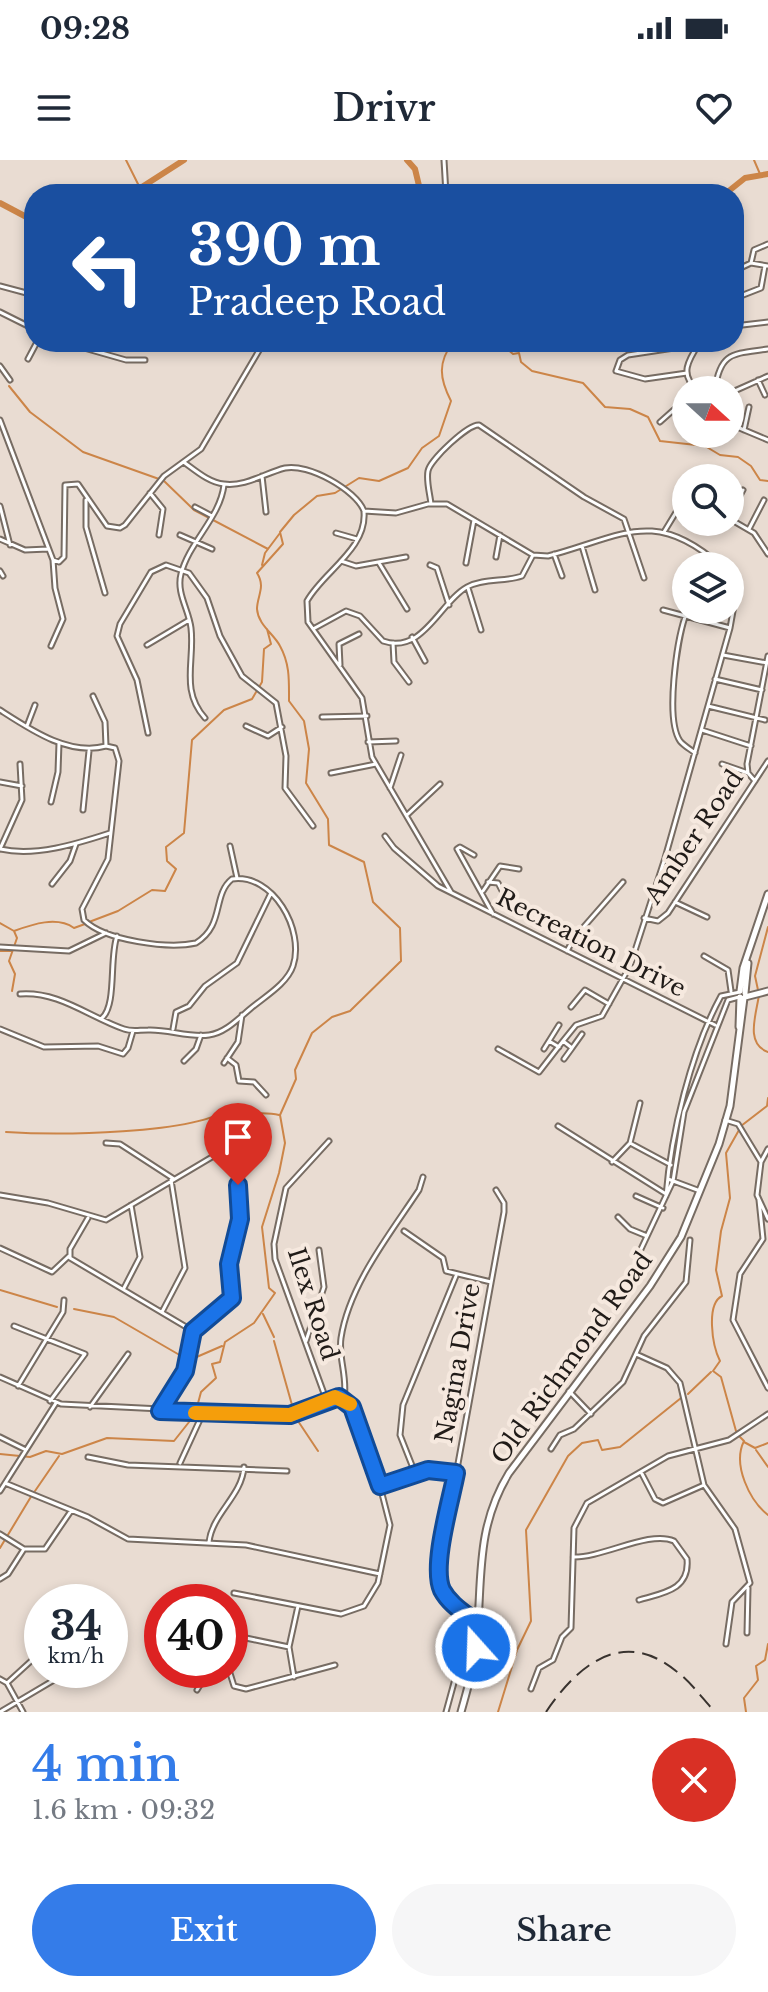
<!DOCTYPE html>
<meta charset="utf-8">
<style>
body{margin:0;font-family:"Libre Baskerville",serif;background:#f6f6f7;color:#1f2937;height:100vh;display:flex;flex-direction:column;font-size:30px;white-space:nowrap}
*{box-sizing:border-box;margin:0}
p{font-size:26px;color:#747a83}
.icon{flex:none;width:44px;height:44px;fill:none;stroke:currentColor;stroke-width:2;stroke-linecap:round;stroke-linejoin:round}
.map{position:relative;height:1552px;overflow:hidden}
.drawer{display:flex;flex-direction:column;background:#fff;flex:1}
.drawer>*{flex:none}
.top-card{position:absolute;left:24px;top:24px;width:720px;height:168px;border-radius:32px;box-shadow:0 4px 12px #0003;background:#1a4fa0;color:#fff;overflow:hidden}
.needle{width:52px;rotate:111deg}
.buttons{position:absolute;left:672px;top:216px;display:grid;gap:16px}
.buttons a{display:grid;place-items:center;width:72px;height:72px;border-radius:50%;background:#fff;box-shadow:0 4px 12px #0003;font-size:40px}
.speed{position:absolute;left:24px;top:1424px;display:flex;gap:16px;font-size:40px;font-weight:700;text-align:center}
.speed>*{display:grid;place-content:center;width:104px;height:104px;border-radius:50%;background:#fff;box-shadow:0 4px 12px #0003;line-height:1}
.speed small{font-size:20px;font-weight:400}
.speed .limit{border:12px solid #d22;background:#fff;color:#111}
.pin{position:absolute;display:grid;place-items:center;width:68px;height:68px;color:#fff;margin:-82px -34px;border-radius:50% 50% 50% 0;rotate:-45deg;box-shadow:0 0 8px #0007}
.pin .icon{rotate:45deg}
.me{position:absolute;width:88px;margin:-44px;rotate:340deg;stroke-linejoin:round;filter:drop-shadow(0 0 6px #0008)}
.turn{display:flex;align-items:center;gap:28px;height:168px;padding:0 32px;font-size:36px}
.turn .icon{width:104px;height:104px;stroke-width:2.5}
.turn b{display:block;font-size:56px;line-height:68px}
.round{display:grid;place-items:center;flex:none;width:84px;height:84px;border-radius:42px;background:#f6f6f7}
.summary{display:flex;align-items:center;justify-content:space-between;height:136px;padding:0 32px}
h1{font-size:48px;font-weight:600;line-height:60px;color:#347ce9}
.cta{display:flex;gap:16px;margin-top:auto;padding:16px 32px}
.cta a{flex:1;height:92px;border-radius:48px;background:#347ce9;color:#fff;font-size:32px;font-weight:600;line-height:92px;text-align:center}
.cta a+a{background:#f6f6f7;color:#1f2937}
.status{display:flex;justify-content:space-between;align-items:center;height:56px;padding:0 40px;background:#fff;direction:ltr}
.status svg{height:22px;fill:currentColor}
header{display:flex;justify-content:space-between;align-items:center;height:104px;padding:0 32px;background:#fff;font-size:36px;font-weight:600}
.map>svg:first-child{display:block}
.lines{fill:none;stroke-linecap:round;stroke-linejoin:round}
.stream{stroke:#cc8548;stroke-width:2}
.river{stroke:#cc8548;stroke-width:6}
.street-casing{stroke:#776c63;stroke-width:7}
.secondary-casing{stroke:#776c63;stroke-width:9}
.street{stroke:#fff;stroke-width:3}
.secondary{stroke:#fff;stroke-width:5}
.rail{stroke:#39332f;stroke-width:2;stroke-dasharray:16 8;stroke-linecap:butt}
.route-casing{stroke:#114b97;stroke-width:20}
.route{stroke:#1a73e8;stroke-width:14}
.slow{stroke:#f59e0b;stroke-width:14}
.labels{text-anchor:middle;stroke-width:8;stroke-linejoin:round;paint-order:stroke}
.street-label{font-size:24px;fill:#201b18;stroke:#f6e9df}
</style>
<div class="status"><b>09:28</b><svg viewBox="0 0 49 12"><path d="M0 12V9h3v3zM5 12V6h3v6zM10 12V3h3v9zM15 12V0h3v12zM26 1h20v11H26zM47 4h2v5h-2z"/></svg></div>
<header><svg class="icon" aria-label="menu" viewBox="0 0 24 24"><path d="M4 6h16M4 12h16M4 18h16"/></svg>Drivr<svg class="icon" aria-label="heart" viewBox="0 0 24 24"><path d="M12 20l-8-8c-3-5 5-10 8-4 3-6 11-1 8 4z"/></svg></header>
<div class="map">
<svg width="768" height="1552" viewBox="0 0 768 1552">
<rect width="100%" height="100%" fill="#e9dcd2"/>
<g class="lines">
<!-- stream -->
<path class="stream" d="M126,0L140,28
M754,0L760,14
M506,188L513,194L519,193L521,202L532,211L583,223L605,247L630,249L648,257L660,281L705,286L720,295L738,297L751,306L760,320L768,321
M9,226L30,252L83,292L159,319
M163,320L194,350L268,389
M262,405L265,393L280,373
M89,762L118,751L152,730L165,731L176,709L167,701L166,687L184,673L192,580L224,550L252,539L262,522L264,489L271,484L267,469
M0,763L14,771C33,764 57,756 74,768L85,764
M0,791H11
M758,830L755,816L768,767
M12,831L15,814L9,801L17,778L14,771
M759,835C756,855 745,884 768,892
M741,966L767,946L768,938
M6,972C54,975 195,975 230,948L235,954L239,950C254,955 264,952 279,955
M0,1130L57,1147
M74,1149L114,1157L183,1197
M263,1154L274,1177
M274,1181L292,1245
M192,1199L222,1186
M688,1234L711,1212
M197,1247L201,1232L216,1218L212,1204L220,1202L225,1182L254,1163L275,1133L269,1128L262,1067L279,1013L285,983L280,955L296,919L295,910L312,873L332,857L350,851L401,801L400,768L373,742L364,702L329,685L328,659L306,623L309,589L304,561L289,541C289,521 290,504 280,486C274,474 258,465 257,449C257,436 266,427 257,413L283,384L280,372L294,355L317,336L335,333L359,318L379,321L408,308L422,288L439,276L451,241C439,218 438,202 453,182
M296,1258L318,1291
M736,1271L721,1217L713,1211L720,1201C712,1185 706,1144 722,1136L716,1110L721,1071L730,1038L726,993L739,970
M740,1277L744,1281C732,1305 750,1341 768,1355
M744,1282L755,1288L768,1283
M756,1290L768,1307
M0,1294L30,1297L46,1291L62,1294L107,1278L174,1281L193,1257
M35,1331L59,1296
M0,1388L32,1335
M498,1552L517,1490L531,1461L526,1370L568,1296L582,1283L598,1280L602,1290L620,1287L681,1238
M746,1552L744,1538L758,1520L756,1506L765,1500L768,1484"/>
<!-- river -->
<path class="river" d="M407,0L415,9L421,34
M131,34L184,0
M725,34L745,18L768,14
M0,43L34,61
M496,182L506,188"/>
<defs>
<path id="street" d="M444,0L446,34
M751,103L754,90L768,84
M734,111L751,103L768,106
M0,126L34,135
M738,137L761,128L765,106
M0,152L34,169
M734,166L768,162
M63,182L126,200H145
M674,188L628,195L620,200L616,211L645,219L687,213
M28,199L37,182
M0,206L10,220
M758,220L765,235
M698,230C678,215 689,199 700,182
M715,230C720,191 734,194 768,189
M730,233L768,216
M0,260L53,400L55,428L63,459L51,486
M660,262L678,246L686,247
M730,264L768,280
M744,270L749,247
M185,303C196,311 210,323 224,324C245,327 265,313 285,308C308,303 356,330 364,351L396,353L428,344H447L533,395L548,396C621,377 654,346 721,406
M262,316L266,352
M150,333L163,349L159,375
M86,340V367L105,433
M431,344C430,334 426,321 428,311C430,300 468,264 479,265L584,337L624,359L644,418
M0,346L10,385
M195,347L212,356
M364,352C367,389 323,412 307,441L308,462L362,538L372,597L451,732
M730,355L743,330
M730,359L754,373L768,394
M749,369L764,340
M664,372L678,349L686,344
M336,373L357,379
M180,375L212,389
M0,379L25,390L48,389
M582,386L595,430
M554,394L562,416
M496,397L500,375
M53,400L59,402L64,397L65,325L78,324L107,366L120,368L125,365L164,316L201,289L264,182
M341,401L356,406L406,397
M379,403L407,449
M466,403L474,360
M430,405L437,408L449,445
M0,411L3,416
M468,428L481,470
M663,450L730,468
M685,457C677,481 665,559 680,581C684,586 690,589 695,593
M313,469L346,451L360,456L383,481C423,495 440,442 467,427C484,418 505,422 522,416L533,395
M412,477L425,501
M393,483L394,502L409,522
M147,485L189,460
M723,495L767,503
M340,505L339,484L359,474
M715,519L762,530
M93,536L105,562L106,586
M708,546L765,560
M0,550C31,570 69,596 106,586
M322,557L367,556
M205,558C180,530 195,501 191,468C189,450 176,433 181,414C189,382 220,358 224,325
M27,566L35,545
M246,566L268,576L282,567
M702,570L751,586
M148,573L137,520L117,476L120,464L151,412L166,405L189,413L207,438L220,476L242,516L276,543L286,596L285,628L313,666
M368,582L396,581
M722,604L748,613
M331,613L376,604
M755,621L748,613L747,604L768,496
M0,622L22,626
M390,628L401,595
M51,642L58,612L59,583
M83,650L89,591
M407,655L440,624
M385,676L394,688L438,726L715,865
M230,686L237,718
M0,689C35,697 76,684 110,673
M0,689L22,640L20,604
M474,695L460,687L457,689L493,754
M488,722L498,723L510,746
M52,724L70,701L76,684
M483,731L500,706L519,709
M675,742L707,757
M644,758L658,761L668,753L768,601
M0,787L69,791L106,773
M567,791L574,778L623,722
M704,796L728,810L731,831
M20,834C59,831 89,857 124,869C132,872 139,870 148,870C168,869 189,878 209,875C225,873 238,859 250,849C264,837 287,824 293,806C305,770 273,713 232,719C212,735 225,765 196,783C169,789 105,781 84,760L82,749L108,699L119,601L115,588L106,586
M571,847L585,830L609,844
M102,858C117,845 109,798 117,776
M559,865L549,881L559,887
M0,869L44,887L98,886L123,894L128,888L133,871
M173,869L176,852L189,846L205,826L237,803L271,733
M582,874L572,888L563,881L576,865L602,856L630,806L665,698L730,468L735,440L730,420
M498,889L539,912L563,881
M544,889L549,881
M227,898L236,905L239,921L254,922L266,935
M564,899L572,888
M184,901L196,889L201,875
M224,903L238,882L242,855
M640,943L630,983L671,1005
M725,960L738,964L761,1002L757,1035L768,1059
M558,966L666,1034
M106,983L120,984L174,1019
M612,1002L630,983
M761,1002L768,989
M668,1019L700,1031
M0,1035L48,1043L106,1060L212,997L225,995L233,999L240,1055L229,1100L232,1138L193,1171L185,1211L160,1251
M636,1036L663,1048
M666,1036C671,974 691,891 721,836L740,832
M759,1040L763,1079L740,1114L733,1160L768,1228
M618,1057L630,1069L647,1076
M88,1058L70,1089V1098L193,1171
M404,1071L443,1098L446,1111L491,1122
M0,1088L52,1112L69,1096
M634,1120L641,1089L673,1021L684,952L728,840L739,837
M124,1128L140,1097L131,1045
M162,1152L185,1108L171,1020
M14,1166L85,1194L50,1241
M306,1181L324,1127L319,1090
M636,1194L667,1208L680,1223L704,1325L735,1369L750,1423L732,1442L726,1484
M0,1217L61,1244L282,1255C304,1254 323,1234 344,1239
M18,1226L63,1152L64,1140
M569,1231L591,1254
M326,1239L275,1099L274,1084L286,1028L329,981
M344,1239C348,1217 338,1198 341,1178C349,1125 390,1074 419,1030L423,1017
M344,1239L355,1253L380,1326L428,1310L456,1313
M90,1247L128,1194
M0,1277L26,1290
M551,1289L560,1275L574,1269L623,1222L644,1176L686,1122L690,1080
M88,1297L128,1305L287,1311
M180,1303L203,1253
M641,1312L655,1339L663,1343L704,1325
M415,1313L400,1275L403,1245L456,1116
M5,1323L88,1357L128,1379L246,1385L380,1414
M0,1331L56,1243
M0,1374L24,1389H45L71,1351
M209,1382C212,1354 242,1336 244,1307
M573,1397C603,1398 649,1370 674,1381L687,1399C690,1430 663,1433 639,1440
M0,1419L8,1414L24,1389
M234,1433L341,1454L364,1446L378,1423L390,1365L380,1326
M478,1464L442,1430L440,1402L504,1052V1043L496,1030
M747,1473L748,1428
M246,1478L289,1487
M229,1510L234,1526L246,1529L335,1505
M294,1517L289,1487L298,1446
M0,1519L7,1523L42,1491
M7,1523L23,1552
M531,1529L539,1508L553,1500L562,1477L571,1468L574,1368L587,1343L668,1296L729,1280L768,1254
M197,1530L209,1510
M0,1552L71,1510
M446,1552L455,1519"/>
<path id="secondary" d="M740,831L743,808L768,734
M745,833L748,803
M745,837L768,831
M739,867L740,837
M461,1552C467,1530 474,1508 476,1486C483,1424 474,1370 509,1313L650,1126L681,1077L719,984L730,946L744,838"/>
</defs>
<!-- street casing -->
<use href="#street" class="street-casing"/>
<!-- secondary casing -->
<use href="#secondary" class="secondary-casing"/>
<!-- street -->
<use href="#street" class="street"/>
<!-- secondary -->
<use href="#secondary" class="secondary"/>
<!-- rail -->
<path class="rail" d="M546,1552C577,1506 622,1467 676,1511C691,1522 702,1538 715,1552"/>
</g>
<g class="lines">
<defs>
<path id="route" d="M238,1025L240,1059L229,1104L232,1138L193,1171L185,1211L160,1251L290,1255L339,1237L352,1247L380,1326L428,1310L456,1313C451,1340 431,1406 442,1430C450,1445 466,1454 478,1464L476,1488"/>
</defs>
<!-- route casing -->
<use href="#route" class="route-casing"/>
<!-- route -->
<use href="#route" class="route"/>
<!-- slow -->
<path class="slow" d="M195,1253L290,1255L335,1237L350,1244"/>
</g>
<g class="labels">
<!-- street labels -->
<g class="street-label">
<text transform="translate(694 677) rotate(-56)" y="8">Amber Road</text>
<text transform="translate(591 783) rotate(27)" y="8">Recreation Drive</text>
<text transform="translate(313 1144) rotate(72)" y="8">Ilex Road</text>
<text transform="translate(572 1198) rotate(-54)" y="8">Old Richmond Road</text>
<text transform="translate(458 1203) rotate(-80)" y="8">Nagina Drive</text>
</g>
</g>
</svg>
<div class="buttons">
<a><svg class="needle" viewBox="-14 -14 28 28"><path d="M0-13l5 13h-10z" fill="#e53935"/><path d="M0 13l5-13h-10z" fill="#747a83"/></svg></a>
<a><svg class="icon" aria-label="search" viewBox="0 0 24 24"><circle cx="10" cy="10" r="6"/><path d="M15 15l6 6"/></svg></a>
<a><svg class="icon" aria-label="layers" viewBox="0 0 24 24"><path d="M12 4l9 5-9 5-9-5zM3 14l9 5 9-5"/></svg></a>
</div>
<div class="speed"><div>34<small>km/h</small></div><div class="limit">40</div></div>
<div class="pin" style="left:238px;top:1025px;background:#d93025"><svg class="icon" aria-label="arrive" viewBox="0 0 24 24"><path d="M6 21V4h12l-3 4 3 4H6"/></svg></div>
<svg class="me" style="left:476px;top:1488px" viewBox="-20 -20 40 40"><circle r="17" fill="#1a73e8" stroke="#fff" stroke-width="3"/><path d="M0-11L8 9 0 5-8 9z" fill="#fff"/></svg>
<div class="top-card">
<div class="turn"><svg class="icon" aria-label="left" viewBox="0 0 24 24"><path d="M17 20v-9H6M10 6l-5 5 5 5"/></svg><div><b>390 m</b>Pradeep Road</div></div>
</div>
</div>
<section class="drawer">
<div class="summary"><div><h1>4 min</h1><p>1.6 km · 09:32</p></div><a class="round" style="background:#d93025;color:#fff"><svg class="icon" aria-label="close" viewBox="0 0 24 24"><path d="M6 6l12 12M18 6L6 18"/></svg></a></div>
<div class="cta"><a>Exit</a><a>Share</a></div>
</section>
